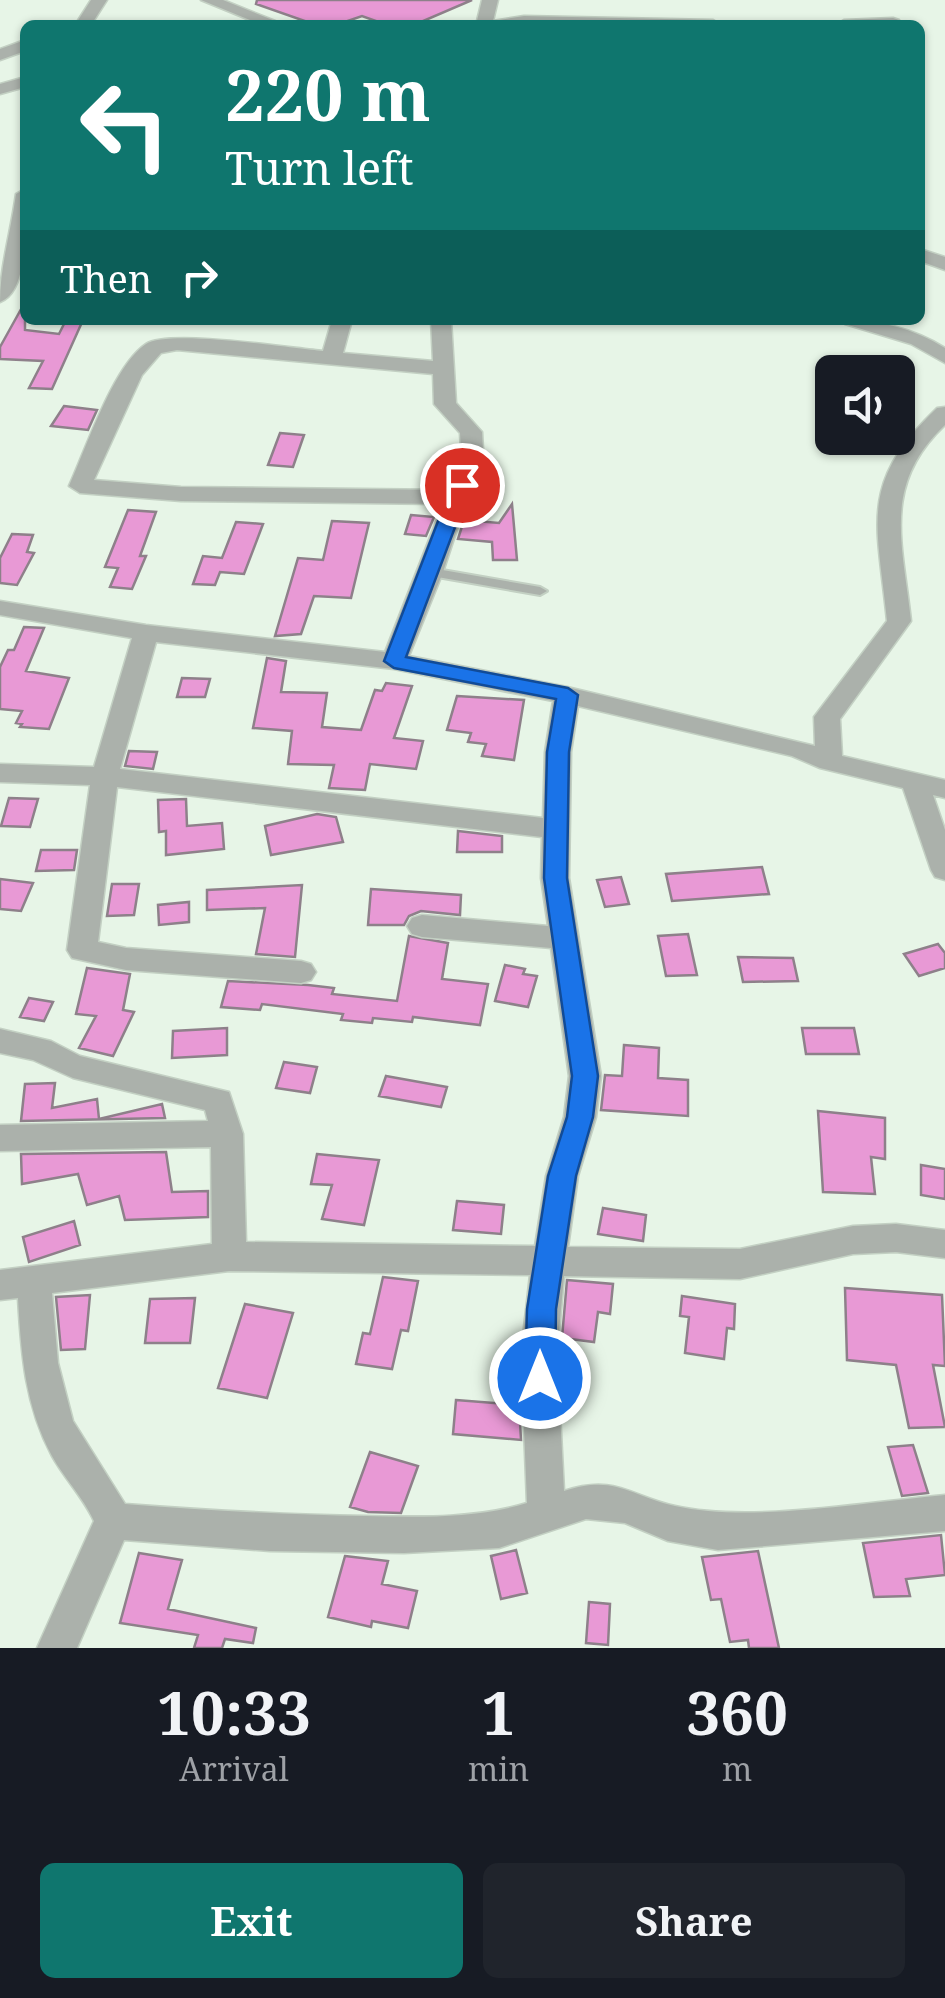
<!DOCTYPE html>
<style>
body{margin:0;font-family:"Noto Serif",serif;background:#20242c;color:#f1f3f6;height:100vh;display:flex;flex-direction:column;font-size:38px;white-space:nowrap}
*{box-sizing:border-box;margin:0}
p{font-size:32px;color:#9ea1a6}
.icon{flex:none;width:55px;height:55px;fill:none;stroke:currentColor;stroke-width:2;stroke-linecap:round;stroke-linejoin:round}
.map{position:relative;height:1648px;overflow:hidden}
.drawer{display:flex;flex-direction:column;background:#171b24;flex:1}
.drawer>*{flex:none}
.hud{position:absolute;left:20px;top:20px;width:905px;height:305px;border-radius:15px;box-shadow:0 2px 8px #0004;background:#0f766e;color:#fff;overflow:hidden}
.buttons{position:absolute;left:815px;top:355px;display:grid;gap:20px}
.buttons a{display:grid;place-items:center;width:100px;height:100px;border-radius:15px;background:#171b24;box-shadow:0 2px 8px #0004;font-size:50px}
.pin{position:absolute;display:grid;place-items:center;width:85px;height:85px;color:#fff;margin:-42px;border:5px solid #fff;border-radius:50%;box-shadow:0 2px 10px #0007}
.me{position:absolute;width:110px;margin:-55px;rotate:0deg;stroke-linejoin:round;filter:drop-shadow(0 0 8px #0008)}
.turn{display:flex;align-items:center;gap:35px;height:210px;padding:0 40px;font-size:45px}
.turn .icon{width:130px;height:130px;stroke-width:2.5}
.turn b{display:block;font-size:70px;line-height:85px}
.then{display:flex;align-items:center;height:95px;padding:0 40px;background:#0003;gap:20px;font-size:38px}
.eta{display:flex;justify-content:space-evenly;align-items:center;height:170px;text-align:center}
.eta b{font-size:60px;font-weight:700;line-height:70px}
.action{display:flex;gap:20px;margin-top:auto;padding:20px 40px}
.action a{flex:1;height:115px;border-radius:15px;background:#0f766e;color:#fff;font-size:40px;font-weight:700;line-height:115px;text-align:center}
.action a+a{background:#20242c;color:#f1f3f6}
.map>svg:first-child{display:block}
.building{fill:#e899d5;stroke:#8e808a;stroke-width:2.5}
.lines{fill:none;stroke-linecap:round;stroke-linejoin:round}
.service-casing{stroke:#c3d0c3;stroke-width:4}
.minor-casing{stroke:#c3d0c3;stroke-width:3}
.tertiary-casing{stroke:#c3d0c3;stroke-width:3}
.service{fill:#abb1ab;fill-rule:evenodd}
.minor{fill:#abb1ab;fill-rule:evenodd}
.tertiary{fill:#abb1ab;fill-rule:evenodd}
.route{fill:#1a73e8;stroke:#114b97;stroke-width:2.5}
</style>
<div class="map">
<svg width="945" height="1648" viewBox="0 0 945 1648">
<rect width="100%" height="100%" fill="#e7f5e7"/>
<!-- building -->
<path class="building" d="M257,0H472L414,25H387L362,16L336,25H316L256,4Z
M25,302V330L59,334L66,320H83L52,389L29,388L43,361L0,359V347Z
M64,406L97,410L88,430L51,426Z
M280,433L304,435L293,467L268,465Z
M512,504L517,560H493L492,542L458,539L464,520L499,523Z
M128,510L156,512L140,556H146L132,589L110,587L118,568L105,567Z
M411,515L434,517L426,536L405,534Z
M332,521L369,523L351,598L314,596L301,634L275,636L298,558L323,560Z
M236,522L263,524L244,574L220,572L215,585L193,584L203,556L222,558Z
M12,534L33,535L27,552L34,553L17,585L0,583V558Z
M24,627L44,628L26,671L69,678L49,729L20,727L22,724L16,723L22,711L0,709V667L8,650H14Z
M267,658L286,661L281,692L327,693L322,727L361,730L375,690L382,691L386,683L412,686L394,738L423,741L416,769L370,764L365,790L329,788L334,765L288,764L292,731L253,728Z
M182,678L210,679L205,697H177Z
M457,696L524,700L514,760L482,756L486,744L468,742L471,733L447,730Z
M129,751L157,752L153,769L125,766Z
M9,798L38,799L30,827L1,826Z
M186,799L187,826L222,823L224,849L166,855V831L159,832L158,800Z
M317,814L336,817L343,842L271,855L265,826Z
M458,831L502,836V852H457Z
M41,850H77L74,870L36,871Z
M762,867L769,894L672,901L666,874Z
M621,877L629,904L605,907L597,880Z
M0,879L33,883L21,911L0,909Z
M112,884H139L134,915L107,916Z
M302,885L295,957L256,954L265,908L207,910V890Z
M371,889L461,895L460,915L421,911L409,916L404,925H368Z
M189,902V922L159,925L158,905Z
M688,934L697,975L666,976L658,936Z
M409,936L448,943L442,979L488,984L480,1025L413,1017L412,1022L373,1018L372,1023L341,1020L343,1014L262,1004L260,1010L221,1007L228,981L308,985L334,988L332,994L397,1001Z
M938,944L945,953V968L919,976L904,954Z
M738,957L793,958L798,981L743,982Z
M505,965L525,969L523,974L537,976L528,1007L495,1001Z
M87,968L130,974L123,1010L134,1012L113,1056L79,1048L96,1016L76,1014Z
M29,998L53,1002L44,1021L20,1017Z
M227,1028V1055L172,1058L173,1031Z
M802,1028H854L859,1054H806Z
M624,1045L659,1048L658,1078L688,1080V1116L601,1110L605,1075L622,1076Z
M284,1062L317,1067L310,1093L276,1088Z
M386,1076L447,1087L441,1107L379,1096Z
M55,1083L52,1108L97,1099L99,1119L162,1104L165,1118L21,1121L25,1084Z
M818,1111L885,1118V1159L871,1157L875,1194L823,1192Z
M166,1152L172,1192L208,1191V1217L125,1220L119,1196L87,1205L78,1174L22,1184L21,1154Z
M317,1154L379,1160L364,1225L322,1219L332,1185L311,1184Z
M921,1165L945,1169V1199L921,1195Z
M457,1201L504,1205L501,1234L453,1230Z
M603,1208L646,1215L643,1241L598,1234Z
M74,1221L80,1245L29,1262L23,1237Z
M383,1277L418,1281L408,1331L401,1330L392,1369L356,1364L363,1333L370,1334Z
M567,1280L613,1284L610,1314L598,1312L594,1342L562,1338Z
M845,1288L942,1295L945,1366L933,1365L945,1427L909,1428L896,1365L847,1360Z
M90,1295L85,1349L61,1350L56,1297Z
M682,1296L735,1304L734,1329L727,1328L724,1359L685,1353L689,1317L680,1316Z
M195,1298L190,1343H145L150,1299Z
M245,1304L293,1313L267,1398L218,1388Z
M456,1400L519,1405L521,1440L453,1434Z
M913,1445L928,1493L902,1496L888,1447Z
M370,1452L418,1466L401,1513L368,1512L350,1507Z
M941,1535L945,1575L906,1579L910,1596L874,1597L863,1543Z
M516,1550L527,1593L501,1599L491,1556Z
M758,1551L779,1648H749L748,1640L730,1642L721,1599L711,1600L702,1557Z
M139,1553L182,1560L168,1609L256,1628L253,1643L225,1639L222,1648H194L198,1635L120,1623Z
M345,1556L388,1561L382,1584L417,1591L408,1628L372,1621L371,1627L328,1617Z
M589,1602L610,1604L608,1645L586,1643Z"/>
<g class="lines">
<defs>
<path id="service" d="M431,568L540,587L547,591L540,595L426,575L425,572L426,569Z"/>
<path id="minor" d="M91,0H107L91,25H75Z
M482,0H498L493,21L524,16L713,20L721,25H476Z
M893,18L899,20V25H836L844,20Z
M25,40V51L0,60V49Z
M25,77V87L0,94V84Z
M25,189C25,215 31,291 0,302C0,266 11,231 16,194Z
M332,320H352L343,353L433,361L431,320H451L456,403L482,432L483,450L443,572L409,656L567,687L815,746L814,717L887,621C877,521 858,484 937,408L945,407V425C881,485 903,544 911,621L840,719L842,756L945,780V798L933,795L945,830V880L935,877L931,870L903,788L820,768L792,756L578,706L571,752L569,878L601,1076L596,1117L578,1176L568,1247L740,1249L853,1226L896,1224L945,1230V1258L896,1252L853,1254L740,1279L564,1276L557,1354L564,1491C615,1474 630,1496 675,1506C750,1523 866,1502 945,1495V1531L718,1550L668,1541L625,1523L586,1519L499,1548L404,1553L270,1551L124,1540L77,1648H37L94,1521C83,1497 64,1478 52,1456C25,1406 21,1353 18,1298L0,1300V1270L212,1244L211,1147L0,1151V1125L208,1121L205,1110L73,1078L33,1060L0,1053V1029L51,1041L80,1056L229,1092L243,1134L246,1242L535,1246L546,1176L564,1117L569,1076L551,948L422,937L412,934L407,926L412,918L422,915L548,926L541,878L542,837L117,787L98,942L126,948L301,961L311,964L316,972L311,980L301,983L126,970L72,958L67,950L90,785L0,782V764L94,767L132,638L0,615V601L146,625L385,652L443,504L181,501L80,493L69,486C86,449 113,366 146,344C169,329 290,348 323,351ZM177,350L433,374L434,404L460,433L461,450L447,490L181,487L94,480L142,375L161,353ZM156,642L394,669L553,701L545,752L543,818L120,769ZM229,1271L530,1275L521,1354L527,1503C476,1519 418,1517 365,1516C285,1515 205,1510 125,1504L73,1421L58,1363L52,1293Z
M842,320C879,320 913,328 945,348V363L911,344L845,324Z"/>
<path id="tertiary" d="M201,0H223L285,25H262Z
M920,249L945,257V270L920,261Z"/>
</defs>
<!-- service casing -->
<use href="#service" class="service-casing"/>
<!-- minor casing -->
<use href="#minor" class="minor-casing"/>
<!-- tertiary casing -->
<use href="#tertiary" class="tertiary-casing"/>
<!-- service -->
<use href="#service" class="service"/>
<!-- minor -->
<use href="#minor" class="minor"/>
<!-- tertiary -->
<use href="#tertiary" class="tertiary"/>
</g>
<!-- route -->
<path class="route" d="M462,480L471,485L406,657L568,688L578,695L569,752L567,878L598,1076L593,1117L576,1176L556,1309L555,1378L550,1388L540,1392L530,1388L525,1378L527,1309L548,1176L567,1117L572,1076L544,878L547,752L556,699L394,668L384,661L452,485Z"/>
</svg>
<div class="buttons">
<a><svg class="icon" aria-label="sound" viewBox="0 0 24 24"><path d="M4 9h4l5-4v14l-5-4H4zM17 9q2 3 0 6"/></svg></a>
</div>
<div class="pin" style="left:462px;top:485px;background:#d93025"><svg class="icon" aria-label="arrive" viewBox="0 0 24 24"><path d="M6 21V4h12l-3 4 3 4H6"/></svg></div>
<svg class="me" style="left:540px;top:1378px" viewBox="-20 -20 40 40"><circle r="17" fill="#1a73e8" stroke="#fff" stroke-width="3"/><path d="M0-11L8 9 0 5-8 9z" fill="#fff"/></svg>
<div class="hud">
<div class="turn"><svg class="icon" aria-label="left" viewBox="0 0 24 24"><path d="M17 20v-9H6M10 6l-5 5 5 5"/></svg><div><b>220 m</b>Turn left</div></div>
<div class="then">Then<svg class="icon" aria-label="right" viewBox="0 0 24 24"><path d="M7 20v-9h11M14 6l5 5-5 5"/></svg></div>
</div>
</div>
<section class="drawer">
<div class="eta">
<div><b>10:33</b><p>Arrival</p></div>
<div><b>1</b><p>min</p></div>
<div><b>360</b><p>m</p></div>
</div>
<div class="action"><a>Exit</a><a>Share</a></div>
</section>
